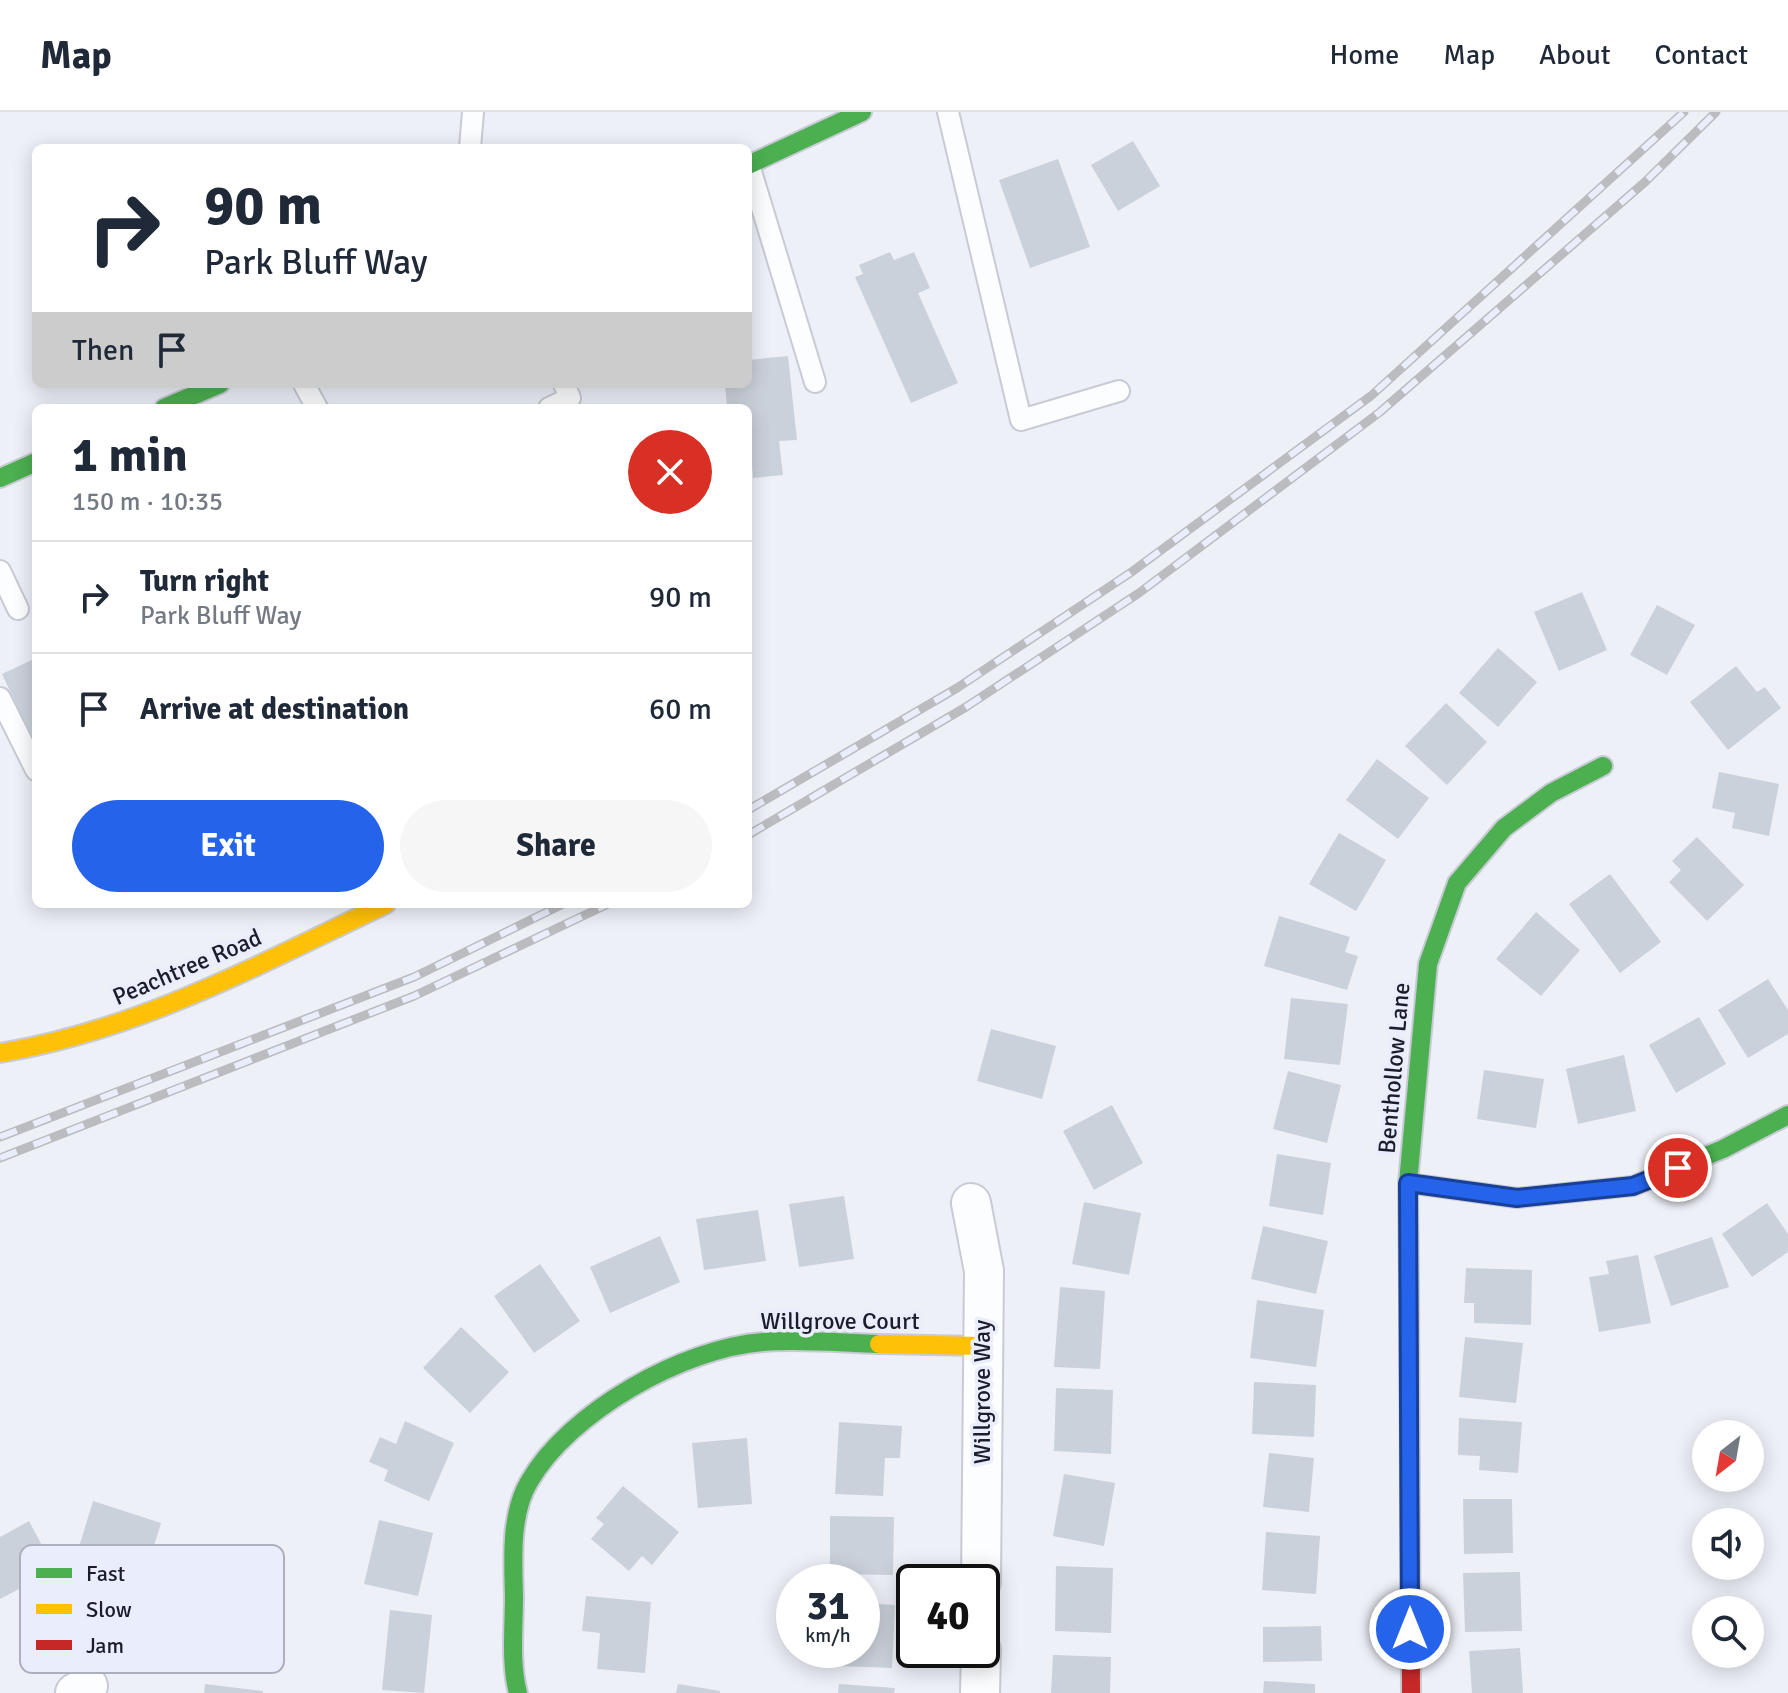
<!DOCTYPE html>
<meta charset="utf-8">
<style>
body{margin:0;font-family:Signika,sans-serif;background:#f6f6f7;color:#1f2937;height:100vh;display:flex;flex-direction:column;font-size:30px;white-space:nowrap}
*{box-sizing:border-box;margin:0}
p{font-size:26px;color:#747a83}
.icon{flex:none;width:44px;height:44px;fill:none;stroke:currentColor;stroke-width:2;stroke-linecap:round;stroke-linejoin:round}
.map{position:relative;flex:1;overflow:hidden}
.details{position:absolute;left:32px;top:292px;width:720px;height:504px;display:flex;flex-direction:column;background:#fff;border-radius:12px;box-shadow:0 4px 20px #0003}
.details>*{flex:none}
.guide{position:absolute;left:32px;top:32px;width:720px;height:244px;border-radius:12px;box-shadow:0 4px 20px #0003;background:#fff;color:#1f2937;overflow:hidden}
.needle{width:52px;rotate:211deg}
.tools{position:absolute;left:1692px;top:1308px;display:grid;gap:16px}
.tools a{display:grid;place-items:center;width:72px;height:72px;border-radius:50%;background:#fff;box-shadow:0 4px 20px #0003;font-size:40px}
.speed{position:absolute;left:776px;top:1452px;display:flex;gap:16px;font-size:40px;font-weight:700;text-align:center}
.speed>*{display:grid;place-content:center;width:104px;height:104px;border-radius:50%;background:#fff;box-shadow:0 4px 20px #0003;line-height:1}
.speed small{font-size:20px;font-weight:400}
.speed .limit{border:4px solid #111;border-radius:12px;background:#fff;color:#111}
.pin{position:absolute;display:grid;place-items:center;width:68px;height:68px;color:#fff;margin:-34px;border:4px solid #fff;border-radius:50%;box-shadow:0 2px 8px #0007}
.me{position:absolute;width:88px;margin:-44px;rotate:0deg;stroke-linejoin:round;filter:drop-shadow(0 0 6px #0008)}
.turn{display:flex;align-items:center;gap:28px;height:168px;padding:0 40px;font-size:36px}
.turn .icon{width:104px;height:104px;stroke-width:2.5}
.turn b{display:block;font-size:56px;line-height:68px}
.then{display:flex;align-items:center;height:76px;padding:0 40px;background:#0003;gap:16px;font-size:30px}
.round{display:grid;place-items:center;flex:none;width:84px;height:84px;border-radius:42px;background:#f6f6f7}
.headline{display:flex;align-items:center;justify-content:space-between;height:136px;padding:0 40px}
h1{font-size:48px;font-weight:800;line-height:60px}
.action{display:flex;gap:16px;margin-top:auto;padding:16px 40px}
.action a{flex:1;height:92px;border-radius:48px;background:#2563eb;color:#fff;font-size:32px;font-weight:800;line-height:92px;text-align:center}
.action a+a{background:#f6f6f7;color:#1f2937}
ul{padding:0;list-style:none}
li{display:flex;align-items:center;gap:24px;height:112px;padding:0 40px;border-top:2px solid #e0e1e3}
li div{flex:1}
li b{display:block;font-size:30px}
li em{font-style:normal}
header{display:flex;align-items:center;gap:48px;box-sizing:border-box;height:112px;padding:0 40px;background:#fff;border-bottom:2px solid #e0e1e3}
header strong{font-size:38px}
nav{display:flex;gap:44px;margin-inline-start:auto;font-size:28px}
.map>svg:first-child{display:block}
.building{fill:#cbd1da}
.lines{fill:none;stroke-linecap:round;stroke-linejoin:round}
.lane-casing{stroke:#c8cbd5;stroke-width:24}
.street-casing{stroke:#c8cbd5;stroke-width:42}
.fast-casing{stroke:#c8cbd5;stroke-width:22}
.slow-casing{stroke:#c8cbd5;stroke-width:22}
.jam-casing{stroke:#c8cbd5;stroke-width:22}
.lane{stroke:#fcfdfe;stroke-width:20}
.street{stroke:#fcfdfe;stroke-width:38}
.fast{stroke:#4caf50;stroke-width:18}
.slow{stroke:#ffc107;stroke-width:18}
.jam{stroke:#c62828;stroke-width:18}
.rail-casing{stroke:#bbbcbf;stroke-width:9}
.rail{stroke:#eaeefc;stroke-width:6;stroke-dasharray:18;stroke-linecap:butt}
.route-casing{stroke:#184099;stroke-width:20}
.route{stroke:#2563eb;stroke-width:14}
.labels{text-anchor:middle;stroke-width:7;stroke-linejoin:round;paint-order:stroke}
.street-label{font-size:24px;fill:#1b1e2a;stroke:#eaeefc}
.key{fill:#eaeefc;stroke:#acb0bd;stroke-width:2}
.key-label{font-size:22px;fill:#1b1e2a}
</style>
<header>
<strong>Map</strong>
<nav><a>Home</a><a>Map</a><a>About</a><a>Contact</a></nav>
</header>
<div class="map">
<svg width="1788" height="1581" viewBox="0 0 1788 1581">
<rect width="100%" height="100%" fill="#eef0f8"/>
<!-- building -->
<path class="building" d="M1133,29L1160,74L1118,99L1091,53Z
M1058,47L1090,135L1030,156L999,68Z
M890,140L894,148L914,140L930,176L918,181L958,271L911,291L855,165L863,162L859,153Z
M788,244L797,328L779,329L783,363L753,366L748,296H727L725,272H748V248Z
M1582,480L1607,538L1559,559L1534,500Z
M1657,493L1695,513L1667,563L1630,543Z
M1498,536L1537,570L1498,615L1459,581Z
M36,546V634L2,562Z
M1736,554L1757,580L1765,575L1781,596L1728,638L1690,590Z
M1446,591L1487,630L1447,673L1405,634Z
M1377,647L1429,686L1398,727L1346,688Z
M1719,660L1779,672L1769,724L1732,716L1735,701L1712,696Z
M1339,721L1386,748L1356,799L1309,772Z
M1697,725L1744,773L1707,809L1669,770L1681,758L1672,749Z
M1610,762L1661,830L1620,861L1569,792Z
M1536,800L1580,838L1541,884L1496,847Z
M1279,804L1350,825L1345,840L1358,844L1347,878L1264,854Z
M1768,867L1788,898V922L1748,946L1718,898Z
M1291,886L1348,892L1340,953L1284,947Z
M1699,905L1726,952L1676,981L1649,933Z
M991,917L1056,934L1042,987L977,969Z
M1624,943L1636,999L1578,1012L1566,957Z
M1484,958L1544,967L1536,1016L1477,1007Z
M1288,959L1341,973L1327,1031L1273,1017Z
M1112,993L1143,1051L1094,1078L1063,1019Z
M1277,1042L1331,1051L1323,1103L1269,1094Z
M844,1084L854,1147L799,1155L789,1092Z
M1084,1090L1141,1101L1129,1163L1072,1152Z
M1767,1091L1788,1122V1140L1752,1165L1722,1122Z
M758,1098L766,1149L704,1158L696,1107Z
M1263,1114L1328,1129L1316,1182L1251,1167Z
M660,1124L680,1170L610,1201L590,1155Z
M1712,1125L1729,1175L1671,1194L1654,1144Z
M1638,1143L1651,1211L1599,1220L1589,1165L1609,1162L1606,1149Z
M540,1152L580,1209L534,1241L494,1184Z
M1466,1156L1532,1158L1531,1213L1474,1211V1191H1464Z
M1060,1175L1105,1179L1100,1257L1054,1255Z
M1257,1188L1324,1198L1316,1255L1250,1246Z
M461,1215L509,1260L470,1301L423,1256Z
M1465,1225L1523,1231L1516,1291L1459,1285Z
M1254,1270L1316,1273L1314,1325L1252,1322Z
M1056,1276L1113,1278L1111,1342L1054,1339Z
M1459,1306L1522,1310L1518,1361L1479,1358L1480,1344L1458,1343Z
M405,1309L454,1331L429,1389L384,1369L388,1358L369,1350L380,1325L396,1332Z
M839,1310L902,1314L900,1346H885L883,1384L835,1382Z
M747,1326L752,1392L698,1396L692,1331Z
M1269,1341L1314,1346L1309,1400L1263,1395Z
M1064,1362L1115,1371L1104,1434L1053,1424Z
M623,1374L679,1420L652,1453L642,1444L629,1459L591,1427L604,1412L596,1406Z
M1463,1387H1512L1513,1441L1464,1442Z
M93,1389L161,1411L142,1473L108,1462L113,1445L79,1435Z
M830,1404L894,1405L893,1463L830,1462Z
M379,1408L433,1421L418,1484L364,1472Z
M29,1409L55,1458L0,1487V1425Z
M1266,1420L1320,1424L1316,1482L1262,1478Z
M1056,1454L1113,1456L1111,1521L1055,1519Z
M1520,1460L1522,1519L1465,1520L1463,1461Z
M586,1484L651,1490L645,1561L597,1557L600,1521L582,1519Z
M862,1491L895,1493L892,1556L840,1554L841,1538H862Z
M390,1498L432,1503L424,1581L382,1578Z
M1321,1514L1322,1549L1263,1550V1515Z
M1520,1536L1523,1581H1472L1469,1539Z
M1053,1543L1111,1545L1110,1581H1051Z
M1264,1569L1315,1572V1581H1263Z
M205,1572L263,1579V1581H204Z
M678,1572L720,1579V1581H676Z
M839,1572L895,1576L894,1581H838Z"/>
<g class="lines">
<defs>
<path id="lane" d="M948,0L1021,308L1119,279
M470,36L473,0
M749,53L815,270
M304,272L317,296
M549,296L570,286L564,272
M0,459L18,497
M0,586L36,658"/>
<path id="street" d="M971,1091L984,1159L981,1470
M75,1581L88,1574
M980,1581L981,1538"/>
<path id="fast" d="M748,53L862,0
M164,296L220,272
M0,366L36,350
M1408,1071L1517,1086L1633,1074L1723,1037L1788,1003
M1409,1173L1408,1071L1428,852L1457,771L1504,716L1551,681L1603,654
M518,1581C510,1551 514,1515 514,1484C513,1448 510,1402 529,1370C569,1300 683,1236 763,1230C801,1227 841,1231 879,1232"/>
<path id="slow" d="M0,941C139,918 260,852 386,792
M879,1232L981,1234"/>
<path id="jam" d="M1409,1173L1411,1581"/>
</defs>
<!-- lane casing -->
<use href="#lane" class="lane-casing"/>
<!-- street casing -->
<use href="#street" class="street-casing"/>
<!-- fast casing -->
<use href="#fast" class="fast-casing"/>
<!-- slow casing -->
<use href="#slow" class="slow-casing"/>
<!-- jam casing -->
<use href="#jam" class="jam-casing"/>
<!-- lane -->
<use href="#lane" class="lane"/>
<!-- street -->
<use href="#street" class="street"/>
<!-- fast -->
<use href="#fast" class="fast"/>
<!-- slow -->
<use href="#slow" class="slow"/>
<!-- jam -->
<use href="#jam" class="jam"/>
<defs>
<path id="rail" d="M748,698L957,576L1130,461L1372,283L1684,0
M748,723L966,595L1139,481L1380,300L1645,70L1716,0
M0,1025L414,865L563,792
M0,1046L414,884L608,792"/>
</defs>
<!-- rail casing -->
<use href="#rail" class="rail-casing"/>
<!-- rail -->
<use href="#rail" class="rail"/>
</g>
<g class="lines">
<defs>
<path id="route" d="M1410,1517L1408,1071L1517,1086L1633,1074L1678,1056"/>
</defs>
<!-- route casing -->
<use href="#route" class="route-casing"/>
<!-- route -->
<use href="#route" class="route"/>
</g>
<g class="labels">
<!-- street labels -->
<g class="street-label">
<text transform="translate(187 855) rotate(-23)" y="8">Peachtree Road</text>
<text transform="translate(1394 956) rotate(-85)" y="8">Benthollow Lane</text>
<text x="840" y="1217">Willgrove Court</text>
<text transform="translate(982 1280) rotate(-90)" y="8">Willgrove Way</text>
</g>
</g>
<!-- legend -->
<rect x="20" y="1433" width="264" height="128" rx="12" class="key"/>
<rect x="36" y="1456" width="36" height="10" fill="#4caf50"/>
<rect x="36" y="1492" width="36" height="10" fill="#ffc107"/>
<rect x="36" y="1528" width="36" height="10" fill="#c62828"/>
<g class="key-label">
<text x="86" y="1469">Fast</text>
<text x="86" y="1505">Slow</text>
<text x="86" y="1541">Jam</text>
</g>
</svg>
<div class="tools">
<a><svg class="needle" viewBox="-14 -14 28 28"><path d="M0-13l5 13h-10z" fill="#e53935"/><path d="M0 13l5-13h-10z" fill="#747a83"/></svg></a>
<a><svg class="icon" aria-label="sound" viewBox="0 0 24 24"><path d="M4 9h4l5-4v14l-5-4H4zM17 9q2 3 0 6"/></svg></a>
<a><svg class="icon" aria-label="search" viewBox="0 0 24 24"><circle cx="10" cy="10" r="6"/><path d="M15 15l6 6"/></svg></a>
</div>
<div class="speed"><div>31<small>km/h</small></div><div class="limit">40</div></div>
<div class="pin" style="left:1678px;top:1056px;background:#d93025"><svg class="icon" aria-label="arrive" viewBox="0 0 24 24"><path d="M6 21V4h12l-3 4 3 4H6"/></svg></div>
<svg class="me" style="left:1410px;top:1517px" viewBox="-20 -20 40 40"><circle r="17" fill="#2563eb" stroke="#fff" stroke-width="3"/><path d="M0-11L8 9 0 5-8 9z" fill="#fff"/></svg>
<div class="guide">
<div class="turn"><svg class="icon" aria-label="right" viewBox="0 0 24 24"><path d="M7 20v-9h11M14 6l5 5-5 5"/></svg><div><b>90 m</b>Park Bluff Way</div></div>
<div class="then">Then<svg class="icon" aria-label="arrive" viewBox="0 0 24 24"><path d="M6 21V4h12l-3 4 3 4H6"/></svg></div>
</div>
<section class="details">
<div class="headline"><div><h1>1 min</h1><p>150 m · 10:35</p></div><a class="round" style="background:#d93025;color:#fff"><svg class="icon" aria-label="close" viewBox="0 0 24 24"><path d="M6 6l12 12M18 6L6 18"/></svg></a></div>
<ul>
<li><svg class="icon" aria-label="right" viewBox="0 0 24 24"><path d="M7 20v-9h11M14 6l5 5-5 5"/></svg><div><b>Turn right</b><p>Park Bluff Way</p></div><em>90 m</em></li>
<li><svg class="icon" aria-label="arrive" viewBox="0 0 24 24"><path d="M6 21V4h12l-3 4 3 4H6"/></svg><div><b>Arrive at destination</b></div><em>60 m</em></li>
</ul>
<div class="action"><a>Exit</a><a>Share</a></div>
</section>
</div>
